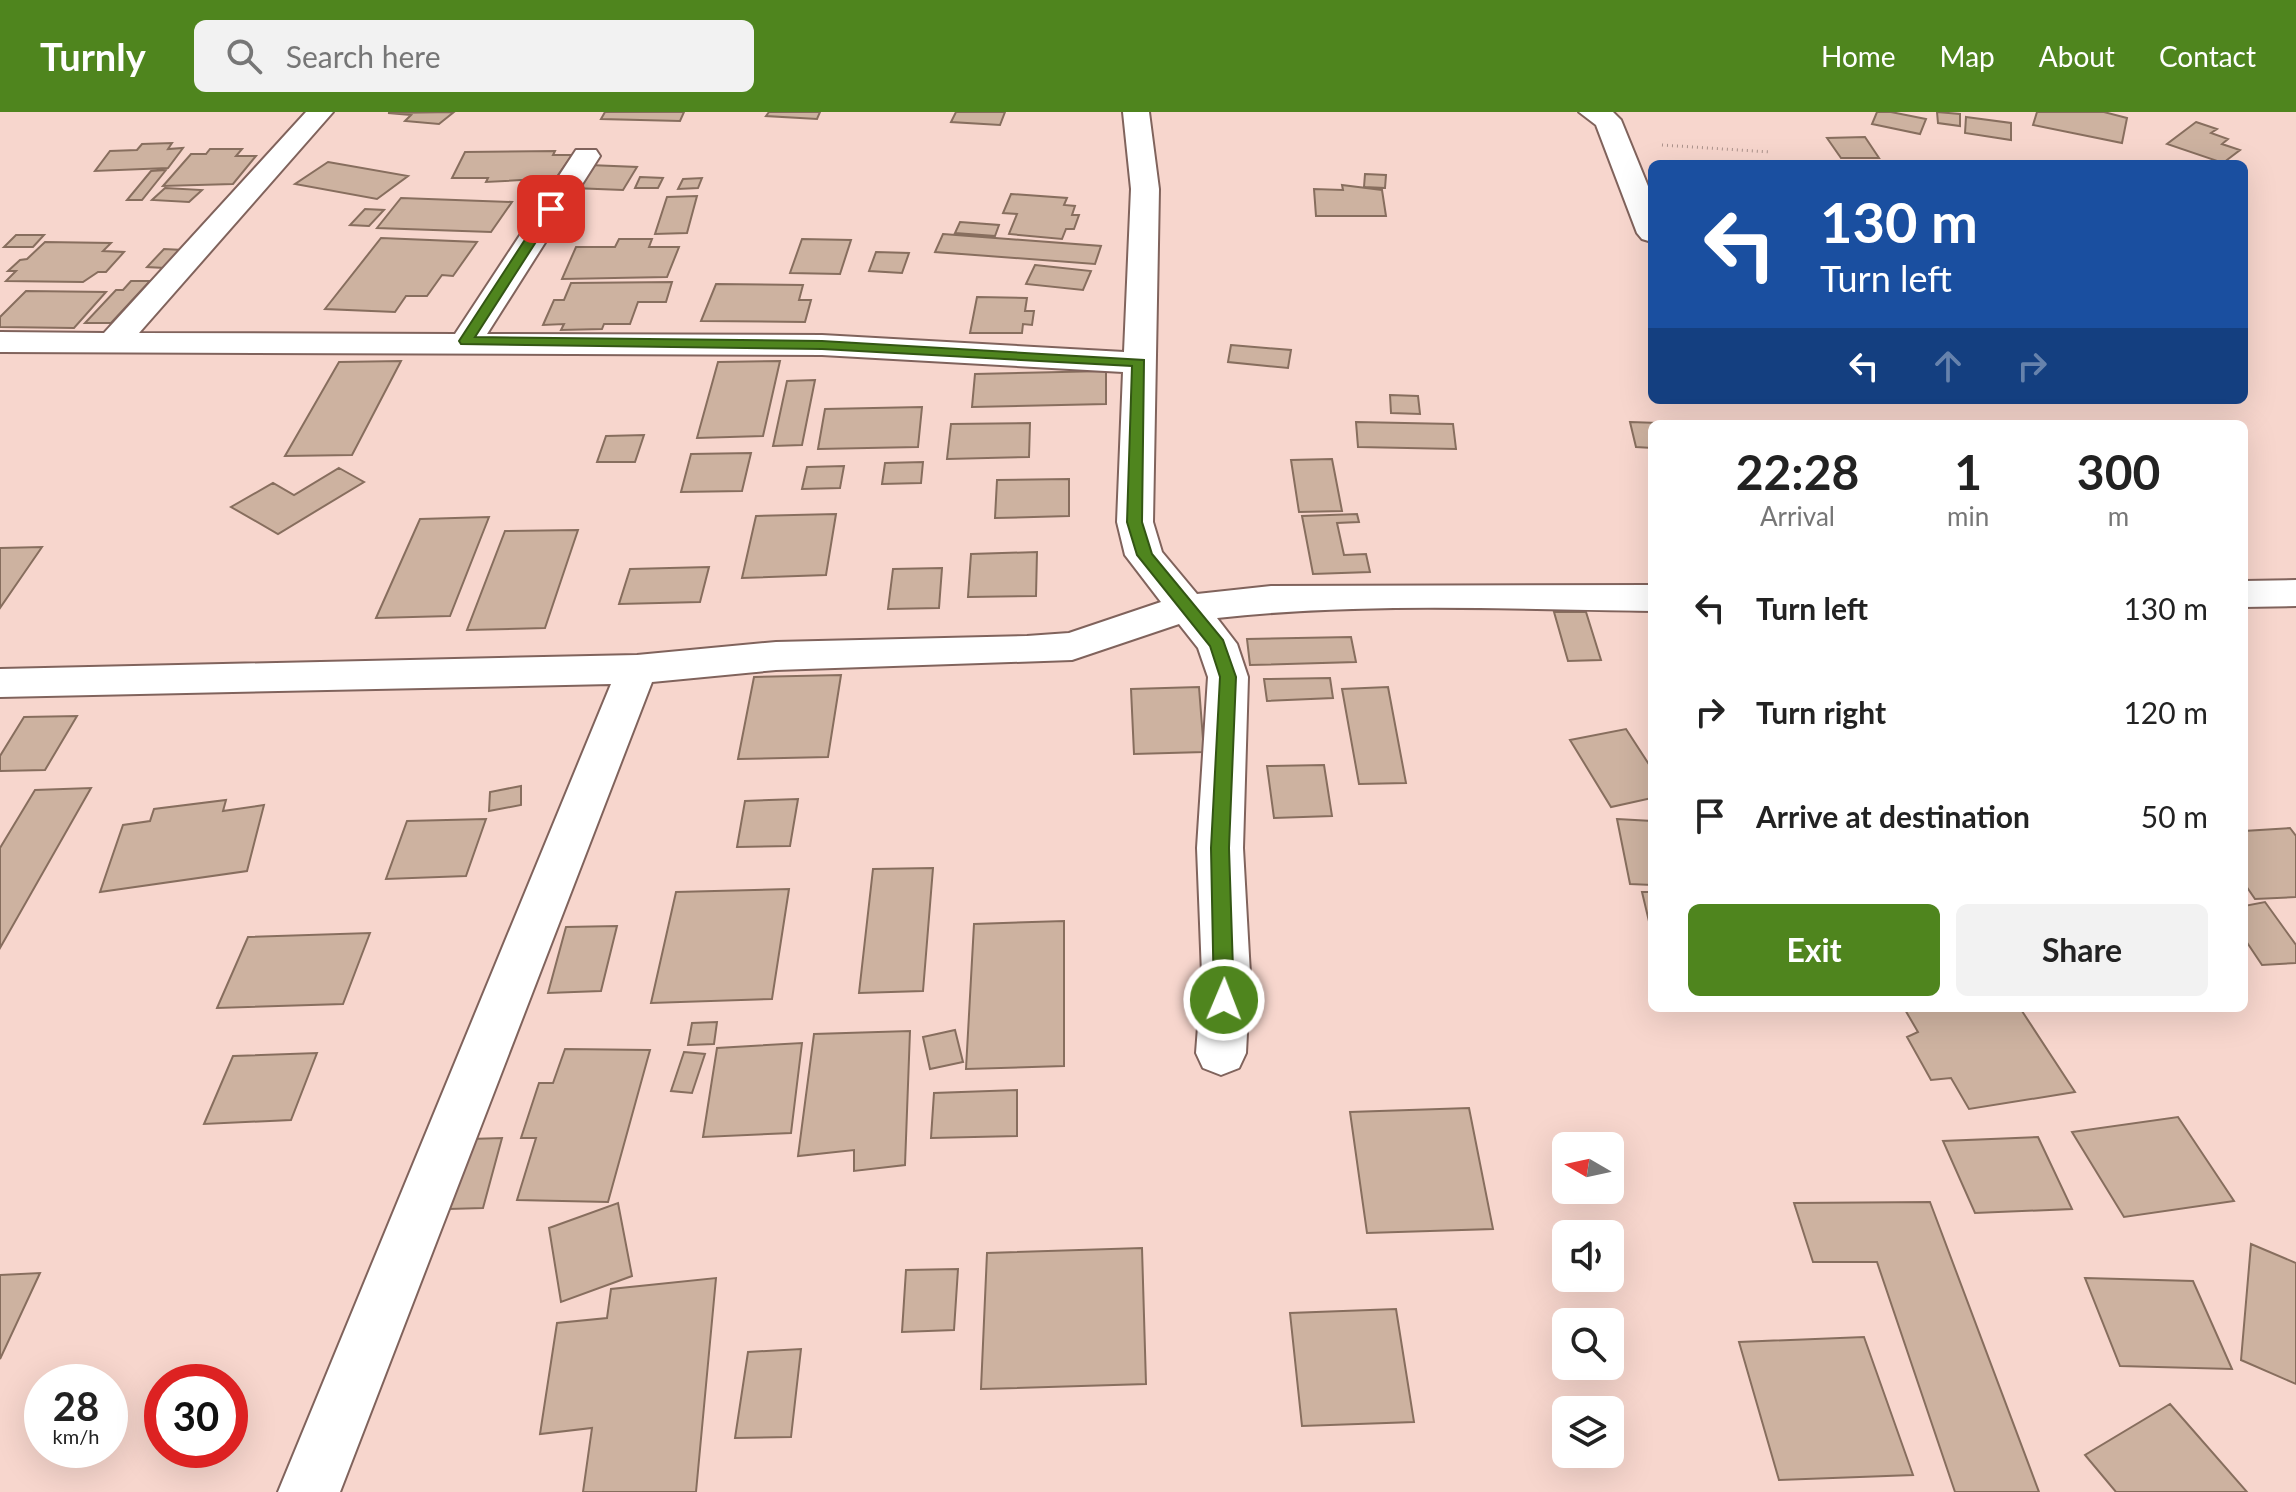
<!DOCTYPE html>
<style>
body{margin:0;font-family:Lato,sans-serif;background:#f2f2f2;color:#222;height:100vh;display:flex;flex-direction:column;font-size:30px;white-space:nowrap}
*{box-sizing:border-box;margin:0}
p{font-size:26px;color:#767676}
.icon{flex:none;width:44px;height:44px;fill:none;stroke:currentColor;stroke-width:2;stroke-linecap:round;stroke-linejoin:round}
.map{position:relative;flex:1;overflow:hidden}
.side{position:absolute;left:1648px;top:308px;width:600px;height:592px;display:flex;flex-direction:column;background:#fff;border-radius:12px;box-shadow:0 8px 32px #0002}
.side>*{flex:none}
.banner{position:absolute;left:1648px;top:48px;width:600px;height:244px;border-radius:12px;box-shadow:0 8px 32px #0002;background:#1a4fa0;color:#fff;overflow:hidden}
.needle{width:52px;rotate:279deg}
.buttons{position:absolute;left:1552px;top:1020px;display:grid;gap:16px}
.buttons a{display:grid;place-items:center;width:72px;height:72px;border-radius:12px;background:#fff;box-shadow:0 8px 32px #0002;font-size:40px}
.speed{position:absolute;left:24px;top:1252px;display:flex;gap:16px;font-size:40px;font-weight:700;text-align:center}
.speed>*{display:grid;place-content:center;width:104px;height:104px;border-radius:50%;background:#fff;box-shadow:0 8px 32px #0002;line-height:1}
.speed small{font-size:20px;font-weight:400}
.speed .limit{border:12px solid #d22;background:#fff;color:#111}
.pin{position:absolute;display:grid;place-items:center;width:68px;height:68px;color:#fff;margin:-34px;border-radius:16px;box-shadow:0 4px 12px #0006}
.me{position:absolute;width:88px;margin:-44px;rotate:1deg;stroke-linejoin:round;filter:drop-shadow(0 0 6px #0008)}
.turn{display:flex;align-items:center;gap:28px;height:168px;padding:0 40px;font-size:36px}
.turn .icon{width:104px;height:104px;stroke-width:2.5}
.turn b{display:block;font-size:56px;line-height:68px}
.lanes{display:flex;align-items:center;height:76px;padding:0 40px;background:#0003;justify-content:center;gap:40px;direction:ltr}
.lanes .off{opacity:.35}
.eta{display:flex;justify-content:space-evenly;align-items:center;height:136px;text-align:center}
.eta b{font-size:48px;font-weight:700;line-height:56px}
.primary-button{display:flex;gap:16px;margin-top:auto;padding:16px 40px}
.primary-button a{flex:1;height:92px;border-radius:12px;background:#4f851e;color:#fff;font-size:32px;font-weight:700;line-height:92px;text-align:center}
.primary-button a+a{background:#f2f2f2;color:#222}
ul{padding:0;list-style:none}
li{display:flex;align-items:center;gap:24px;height:104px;padding:0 40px}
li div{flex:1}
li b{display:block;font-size:30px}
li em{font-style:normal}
header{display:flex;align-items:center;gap:48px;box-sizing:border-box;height:112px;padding:0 40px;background:#4f851e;color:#fff}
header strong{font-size:38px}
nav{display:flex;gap:44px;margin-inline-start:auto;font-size:28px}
.search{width:560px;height:72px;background:#f2f2f2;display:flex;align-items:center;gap:20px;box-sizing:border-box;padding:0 28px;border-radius:12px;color:#767676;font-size:30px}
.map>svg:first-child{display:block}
.building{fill:#cdb2a0;stroke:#876e5e;stroke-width:2}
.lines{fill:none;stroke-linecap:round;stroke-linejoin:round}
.street-casing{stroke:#80635c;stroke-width:4}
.path{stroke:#ab928b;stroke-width:3;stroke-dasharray:1 4;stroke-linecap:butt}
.street{fill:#fff;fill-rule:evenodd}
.route{fill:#4f851e;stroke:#335614;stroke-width:2}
</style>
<header>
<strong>Turnly</strong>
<div class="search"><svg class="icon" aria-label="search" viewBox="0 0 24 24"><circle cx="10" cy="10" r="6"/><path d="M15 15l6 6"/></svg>Search here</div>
<nav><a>Home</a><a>Map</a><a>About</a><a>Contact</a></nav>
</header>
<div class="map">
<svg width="2296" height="1380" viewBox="0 0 2296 1380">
<rect width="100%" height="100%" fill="#f7d6cd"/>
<!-- building -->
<path class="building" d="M454,0L439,12L405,9L411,3L388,1Z
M605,0H684L680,9L601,7Z
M769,0H820L817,7L766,4Z
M956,0H1005L1000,13L951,10Z
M1877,0H1891L1926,7L1920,22L1872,12Z
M1937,0L1960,2V14L1938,11Z
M2037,0H2104L2127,6L2122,31L2033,13Z
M1966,5L2011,11V28L1965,21Z
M2196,10L2217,17L2211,21L2228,27L2222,32L2240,38L2223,51L2167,32Z
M1865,25L1879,46H1841L1827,26Z
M172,31L168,37L183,36L168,56L95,59L110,39L137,38L142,32Z
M210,37H242L236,44H256L233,72L163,74L191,42H206Z
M555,39L553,43H572L556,66L486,70L488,66H452L465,40Z
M328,50L408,64L377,87L295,72Z
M589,53L637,55L623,78L573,76Z
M166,58L142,88H127L151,59Z
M1365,62L1386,63L1385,76L1364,75Z
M640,65L663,66L658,76H635Z
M702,66L698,76L678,77L683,67Z
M1342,73L1382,78L1386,104H1316L1314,77L1343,78Z
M165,76L202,78L189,90L152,88Z
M1011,82L1067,86L1064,93L1075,94L1072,103H1079L1074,117H1066L1062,127L1009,122L1017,102L1003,101Z
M697,84L687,121L655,122L667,85Z
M401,86L512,90L491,120L377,116Z
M365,97L384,98L369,114L350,113Z
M960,110L999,113L995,124L955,121Z
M943,122L1101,134L1095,152L935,140Z
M16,123H44L33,135H4Z
M381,126L477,130L453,164L442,163L427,184H406L395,200L325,197Z
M619,127H652L649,135H679L667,165L562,167L576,135H615Z
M802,127L851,128L840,162L790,161Z
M45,130L111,131L103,139L124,140L106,160H98L83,170L6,169L16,159H8L20,148L27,147Z
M164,137L182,138L165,156L147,155Z
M876,140L909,141L902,161L869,159Z
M1035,153L1091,159L1083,178L1026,172Z
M131,169H150L111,211H85L116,178H123Z
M672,170L666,190H638L630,212H604L602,217L561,218L564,212L543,213L554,188H564L571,171Z
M716,172L803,173L799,188H811L805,210L701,209Z
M26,179L106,180L74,216L0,215V205Z
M977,185L1027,186L1025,199H1034L1032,213L1023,212L1022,221H970Z
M1231,233L1291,238L1288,256L1228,250Z
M401,249L352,343L285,344L339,250Z
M780,249L763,324L697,326L718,250Z
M1106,259V292L972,295L975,262Z
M815,268L802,333L773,334L787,269Z
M1390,283L1418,284L1420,302L1391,301Z
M922,295L918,335L818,337L825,297Z
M1356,310L1453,312L1456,337L1358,335Z
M1630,310L1688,312H1652V336L1636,335Z
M1030,311L1029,345L947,347L951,312Z
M644,323L635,350H597L606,324Z
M751,341L742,379L681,380L691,342Z
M1332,347L1342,399L1299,400L1291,348Z
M923,350L921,371L882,372L885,351Z
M844,354L840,376L802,377L807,355Z
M339,356L364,370L278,422L231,395L273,371L294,383Z
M1069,367V404L995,406L997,368Z
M836,402L826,463L742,466L756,404Z
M1357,402L1359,410L1337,411L1344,443L1366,442L1370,460L1313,462L1302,404Z
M489,405L450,504L376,506L420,407Z
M578,418L545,516L467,518L505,419Z
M42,435L0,496V436Z
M1037,440L1036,484L968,485L971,442Z
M709,455L700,490L619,492L630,457Z
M942,456L939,496L888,497L893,457Z
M1554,500H1586L1601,548L1568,549Z
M1351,525L1356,550L1250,553L1247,527Z
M841,563L828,645L738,647L754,565Z
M1330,566L1333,586L1267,589L1264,567Z
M1199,575L1204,640L1134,642L1131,577Z
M1388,575L1406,671L1359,672L1342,577Z
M77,604L45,658L0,659V644L24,605Z
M1626,617L1652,657V686L1611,695L1570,628Z
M1324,653L1332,704L1274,706L1267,654Z
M521,674V693L489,699L490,680Z
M91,676L0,836V736L35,678Z
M798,687L790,734L737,735L745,689Z
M226,688L223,699L264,693L247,759L100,780L123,713L150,709L154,697Z
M486,707L466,764L386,767L407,709Z
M1617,707L1652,709V773L1630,772Z
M2290,716L2296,724V785L2255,787L2244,771V719Z
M933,756L923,879L859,881L873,757Z
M789,777L772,887L651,891L676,780Z
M1642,780H1652V822Z
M2265,790L2296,833V851L2262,853L2244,826V794Z
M1064,809V954L966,957L974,812Z
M617,814L601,879L548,881L566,815Z
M370,821L343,892L217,896L248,825Z
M1904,896H2020L2075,980L1969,997L1951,966L1931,968L1907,925L1918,920Z
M717,910L714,932L688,933L692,911Z
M955,918L963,950L930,957L923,925Z
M910,919L905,1053L854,1059V1038L798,1044L814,922Z
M802,931L791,1021L703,1025L717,936Z
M565,937L650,938L608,1090L517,1088L536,1026H521L539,971H553Z
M684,940L705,942L692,981L671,979Z
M317,941L291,1008L204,1012L233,944Z
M1017,978V1024L931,1026L934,981Z
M1469,996L1493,1117L1367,1121L1350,1000Z
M2178,1005L2234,1089L2124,1105L2072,1020Z
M2038,1025L2072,1097L1975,1101L1943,1029Z
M502,1026L483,1096L449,1097L470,1027Z
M1930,1090L2039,1380H1955L1877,1150H1813L1794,1091Z
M618,1091L632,1164L561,1190L549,1116Z
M2251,1132L2296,1151V1272L2241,1248Z
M1142,1136L1146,1272L981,1277L987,1141Z
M958,1157L954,1218L902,1220L906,1158Z
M40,1161L0,1247V1163Z
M716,1166L696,1380H583L592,1316L540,1322L557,1211L607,1206L611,1177Z
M2085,1166L2193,1169L2232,1257L2120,1254Z
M1396,1197L1414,1310L1302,1314L1290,1201Z
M1864,1225L1913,1363L1779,1368L1739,1230Z
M801,1237L791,1325L735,1326L748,1240Z
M2170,1292L2247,1380H2116L2085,1343Z"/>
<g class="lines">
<defs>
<path id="street" d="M306,0H333L139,221L455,222L576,38H596L600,44L487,222L822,223L1124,240L1131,77L1123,0H1149L1159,77L1153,410L1162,440L1197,482L1271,474L1652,473V499C1508,497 1361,490 1217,506L1237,532L1248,565L1243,736L1250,862L1246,941L1239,956L1221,963L1203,956L1196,941L1202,862L1197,736L1208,565L1198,536L1179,512L1072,548L776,558L652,570L340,1380H278L611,572L0,585V557L637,543L776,530L1027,524L1069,521L1161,490L1125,443L1117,410L1123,260L822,243L0,240V220L104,221Z
M1579,0H1613L1621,8L1652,84V130L1642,127L1637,121L1596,13Z
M2296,468V494L2244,495V469Z"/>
</defs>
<!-- street casing -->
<use href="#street" class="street-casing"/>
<!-- path -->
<path class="path" d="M1662,33L1770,40"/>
<!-- street -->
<use href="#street" class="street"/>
</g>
<!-- route -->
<path class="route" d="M551,93L557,97L475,225L822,229L1144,248L1142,410L1152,442L1223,528L1236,565L1229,736L1234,888L1231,894L1224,897L1214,888L1211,736L1220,565L1210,534L1137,443L1127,410L1132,254L822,237L461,232L459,229L545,97Z"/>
</svg>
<div class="buttons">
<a><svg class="needle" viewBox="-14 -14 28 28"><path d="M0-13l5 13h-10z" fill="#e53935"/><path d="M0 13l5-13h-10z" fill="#767676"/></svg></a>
<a><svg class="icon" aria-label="sound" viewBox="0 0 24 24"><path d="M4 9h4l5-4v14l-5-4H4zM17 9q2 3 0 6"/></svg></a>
<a><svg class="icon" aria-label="search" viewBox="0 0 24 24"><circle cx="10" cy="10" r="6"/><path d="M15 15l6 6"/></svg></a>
<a><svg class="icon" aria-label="layers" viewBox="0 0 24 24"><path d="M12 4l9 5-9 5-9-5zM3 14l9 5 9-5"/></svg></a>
</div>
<div class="speed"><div>28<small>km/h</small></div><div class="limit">30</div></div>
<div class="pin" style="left:551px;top:97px;background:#d93025"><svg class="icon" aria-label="arrive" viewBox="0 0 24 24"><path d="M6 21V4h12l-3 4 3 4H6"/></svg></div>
<svg class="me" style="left:1224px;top:888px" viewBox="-20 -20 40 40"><circle r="17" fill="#4f851e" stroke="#fff" stroke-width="3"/><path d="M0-11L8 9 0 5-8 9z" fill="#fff"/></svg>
<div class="banner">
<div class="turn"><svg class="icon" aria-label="left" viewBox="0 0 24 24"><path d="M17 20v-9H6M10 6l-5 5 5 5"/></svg><div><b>130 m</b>Turn left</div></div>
<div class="lanes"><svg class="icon" aria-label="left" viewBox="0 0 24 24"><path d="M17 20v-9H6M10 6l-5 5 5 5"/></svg><svg class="icon off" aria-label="ahead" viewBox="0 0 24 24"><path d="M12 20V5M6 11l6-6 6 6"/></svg><svg class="icon off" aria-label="right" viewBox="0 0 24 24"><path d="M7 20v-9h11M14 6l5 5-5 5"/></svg></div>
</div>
<section class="side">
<div class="eta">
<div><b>22:28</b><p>Arrival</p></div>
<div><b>1</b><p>min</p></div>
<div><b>300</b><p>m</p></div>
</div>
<ul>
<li><svg class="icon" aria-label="left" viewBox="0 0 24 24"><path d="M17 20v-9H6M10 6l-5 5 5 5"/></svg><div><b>Turn left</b></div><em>130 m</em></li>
<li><svg class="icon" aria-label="right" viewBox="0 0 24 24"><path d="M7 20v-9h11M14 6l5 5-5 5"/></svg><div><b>Turn right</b></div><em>120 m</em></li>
<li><svg class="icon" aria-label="arrive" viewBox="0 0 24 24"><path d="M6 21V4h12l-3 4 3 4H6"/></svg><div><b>Arrive at destination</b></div><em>50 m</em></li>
</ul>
<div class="primary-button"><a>Exit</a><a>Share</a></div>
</section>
</div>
